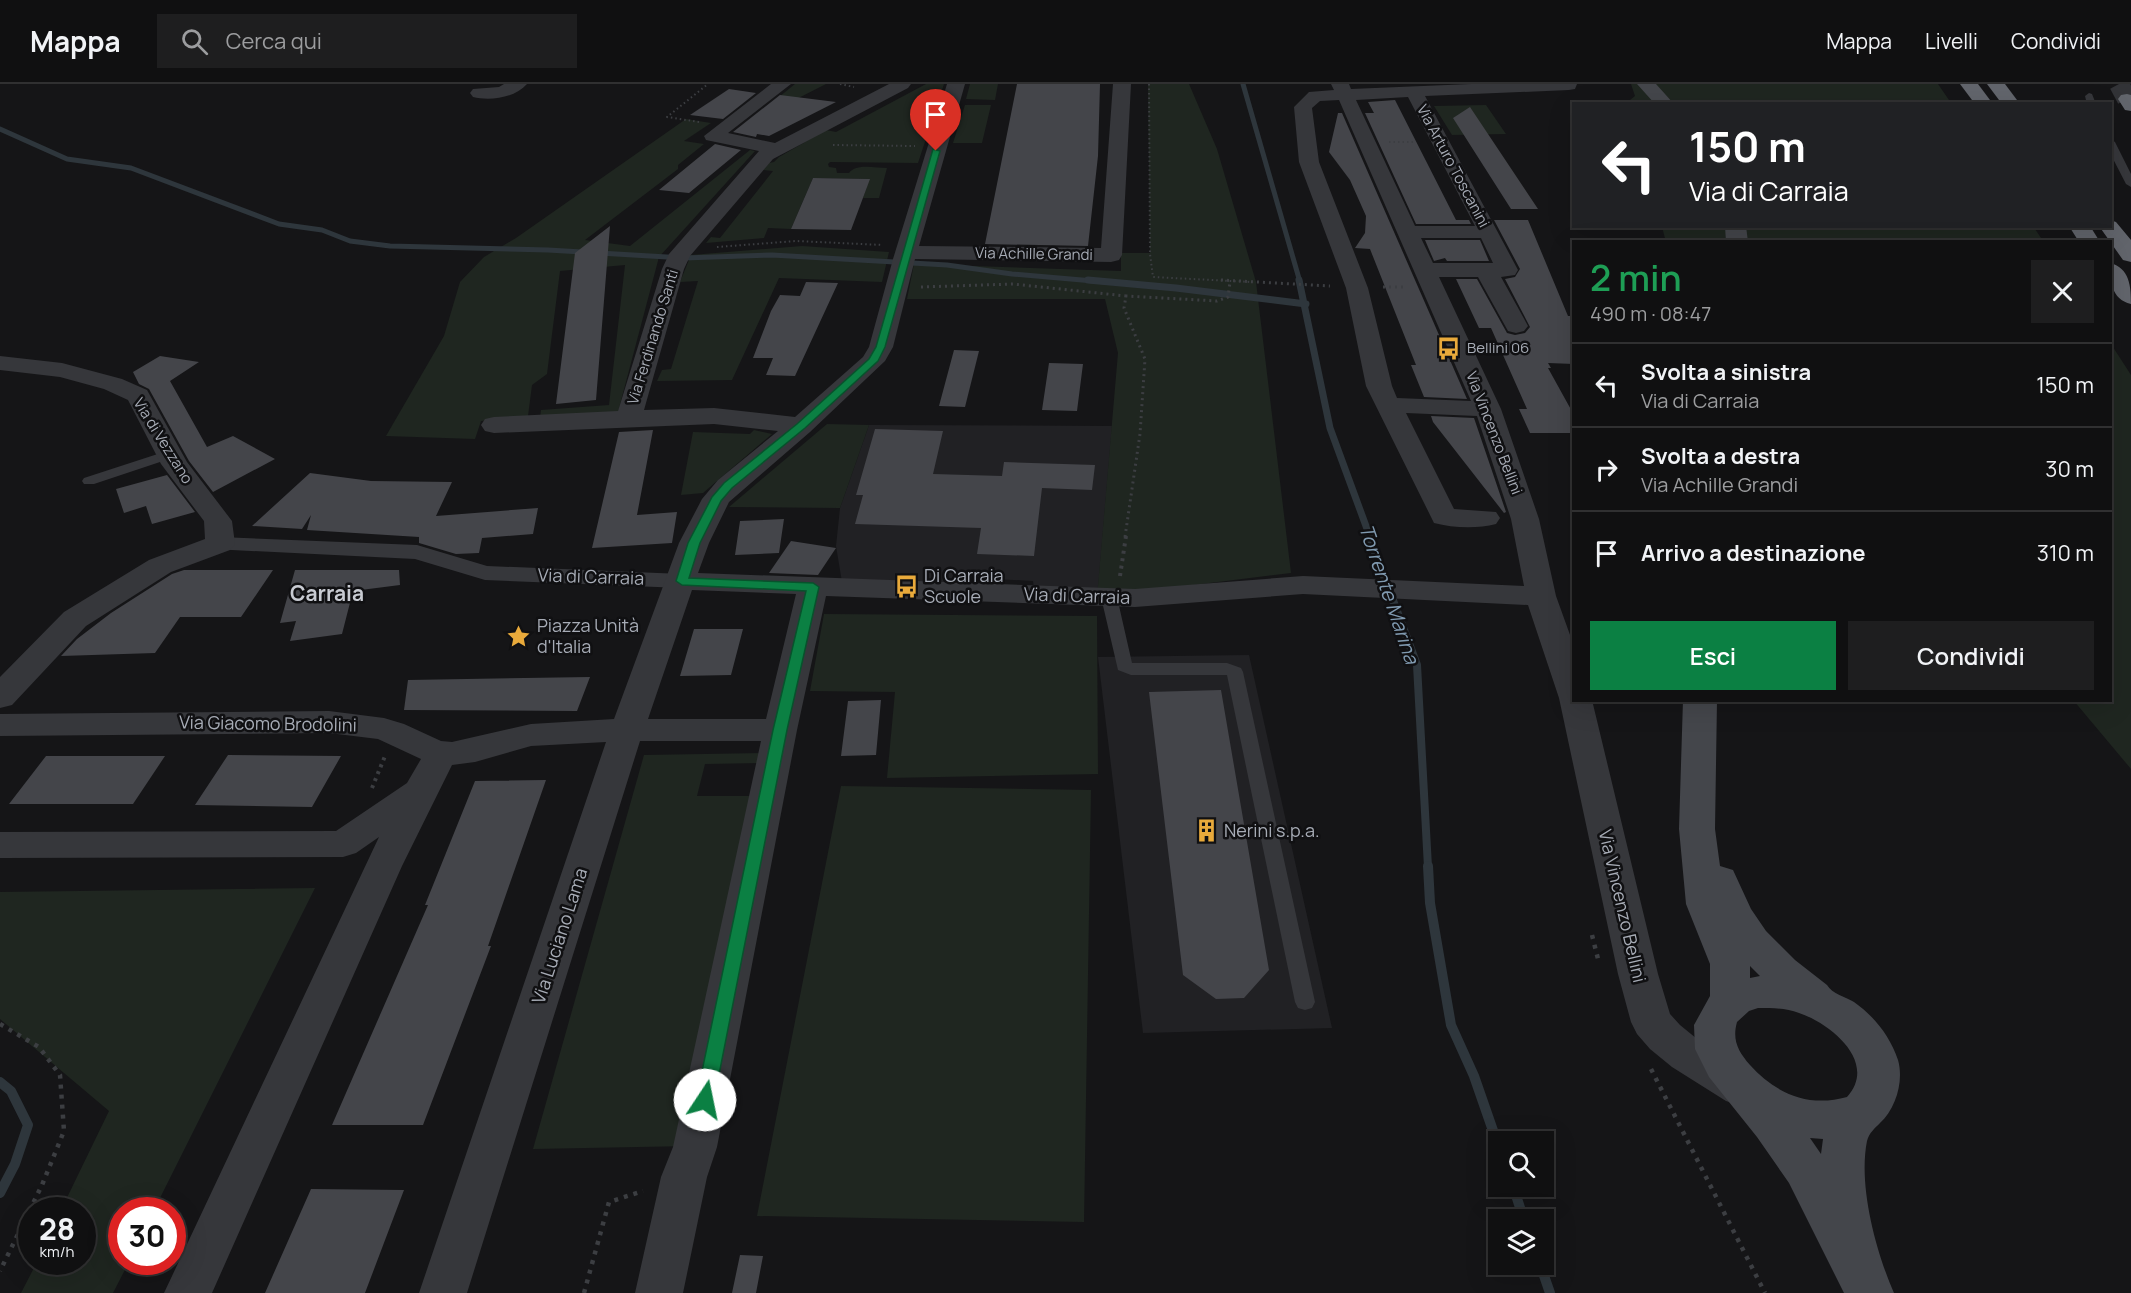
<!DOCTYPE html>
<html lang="it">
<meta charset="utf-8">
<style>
body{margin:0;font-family:Manrope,sans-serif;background:#1e1e1f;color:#f1f3f6;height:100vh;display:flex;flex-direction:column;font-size:22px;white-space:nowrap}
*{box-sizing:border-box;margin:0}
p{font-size:20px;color:#9c9d9f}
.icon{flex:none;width:33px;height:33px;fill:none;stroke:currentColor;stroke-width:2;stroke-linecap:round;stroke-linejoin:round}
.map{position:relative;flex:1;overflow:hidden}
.drawer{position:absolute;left:1572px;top:156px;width:540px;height:462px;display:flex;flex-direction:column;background:#101011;border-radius:0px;box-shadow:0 6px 24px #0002,0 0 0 2px #303031}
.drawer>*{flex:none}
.guide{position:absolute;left:1572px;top:18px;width:540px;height:126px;border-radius:0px;box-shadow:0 6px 24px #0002,0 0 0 2px #303031;background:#202124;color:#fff;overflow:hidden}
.controls{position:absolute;left:1488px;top:1047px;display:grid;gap:12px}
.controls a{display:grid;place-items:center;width:66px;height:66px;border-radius:0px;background:#101011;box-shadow:0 6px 24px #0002,0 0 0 2px #303031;font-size:30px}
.speed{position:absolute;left:18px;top:1113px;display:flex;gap:12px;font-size:30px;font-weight:700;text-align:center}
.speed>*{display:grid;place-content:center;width:78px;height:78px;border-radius:50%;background:#101011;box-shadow:0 6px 24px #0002,0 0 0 2px #303031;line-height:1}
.speed small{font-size:15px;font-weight:400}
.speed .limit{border:9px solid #d22;background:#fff;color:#111}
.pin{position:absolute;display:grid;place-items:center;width:51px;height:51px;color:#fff;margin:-62px -26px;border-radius:50% 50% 50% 0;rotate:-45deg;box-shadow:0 0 6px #0007}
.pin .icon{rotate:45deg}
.me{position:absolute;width:66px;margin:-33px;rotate:11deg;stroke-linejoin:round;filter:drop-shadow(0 0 4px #0008)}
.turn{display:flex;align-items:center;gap:21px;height:126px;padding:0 18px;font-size:27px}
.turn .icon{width:78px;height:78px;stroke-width:2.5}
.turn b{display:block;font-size:42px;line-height:51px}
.round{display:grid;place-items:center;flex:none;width:63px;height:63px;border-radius:0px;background:#1e1e1f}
.summary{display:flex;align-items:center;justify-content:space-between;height:102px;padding:0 18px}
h1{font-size:36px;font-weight:600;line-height:45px;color:#1e9e55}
.action{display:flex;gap:12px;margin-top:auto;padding:12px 18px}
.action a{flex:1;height:69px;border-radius:0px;background:#0b8043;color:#fff;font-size:24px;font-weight:600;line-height:69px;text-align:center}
.action a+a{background:#1e1e1f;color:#f1f3f6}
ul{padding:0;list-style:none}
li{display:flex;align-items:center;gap:18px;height:84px;padding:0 18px;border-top:2px solid #303031}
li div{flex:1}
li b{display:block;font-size:22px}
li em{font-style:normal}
header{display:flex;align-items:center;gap:36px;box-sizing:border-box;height:84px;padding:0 30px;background:#101011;border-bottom:2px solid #303031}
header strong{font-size:28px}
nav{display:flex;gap:33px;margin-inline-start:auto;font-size:21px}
.search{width:420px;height:54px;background:#1e1e1f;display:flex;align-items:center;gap:15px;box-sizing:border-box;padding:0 21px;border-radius:0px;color:#9c9d9f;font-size:22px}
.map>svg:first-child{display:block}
.built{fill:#212124}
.green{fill:#1f2620}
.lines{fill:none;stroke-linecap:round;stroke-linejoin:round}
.stream-far3{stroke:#2e363c;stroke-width:5}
.stream-far2{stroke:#2e363c;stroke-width:7}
.stream-far1{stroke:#2e363c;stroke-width:8}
.stream{stroke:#2e363c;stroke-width:10}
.building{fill:#44454a}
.motorway-tunnel{stroke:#323337;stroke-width:20;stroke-dasharray:20 10;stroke-linecap:butt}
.path-far3{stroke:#3c3e42;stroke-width:2;stroke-dasharray:1.5 3;stroke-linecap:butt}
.path-far2{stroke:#3c3e42;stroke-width:3;stroke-dasharray:2 4;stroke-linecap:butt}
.path-far1{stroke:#3c3e42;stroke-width:4;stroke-dasharray:3 4.5;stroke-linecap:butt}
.path{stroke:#3c3e42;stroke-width:4.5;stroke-dasharray:4 6;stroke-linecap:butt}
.service{fill:#36373b;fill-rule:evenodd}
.pedestrian{fill:#36373b;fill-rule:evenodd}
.minor{fill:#36373b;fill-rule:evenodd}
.secondary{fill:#44464b;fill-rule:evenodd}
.motorway{fill:#62656c;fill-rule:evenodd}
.route{fill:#0b8043;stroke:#07532c;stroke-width:1.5}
.labels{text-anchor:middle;stroke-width:5;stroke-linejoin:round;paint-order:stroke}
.far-street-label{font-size:15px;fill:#a7acb6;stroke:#101012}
.far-poi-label{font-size:15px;fill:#a7acb6;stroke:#101012;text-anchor:start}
.poi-label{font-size:18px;fill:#a7acb6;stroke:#101012;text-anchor:start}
.street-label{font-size:18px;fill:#a7acb6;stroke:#101012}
.water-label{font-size:20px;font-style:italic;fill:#809ab0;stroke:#101012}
.quarter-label{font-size:21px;font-weight:bold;fill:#c8cbd2;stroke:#101012}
</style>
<header>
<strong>Mappa</strong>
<div class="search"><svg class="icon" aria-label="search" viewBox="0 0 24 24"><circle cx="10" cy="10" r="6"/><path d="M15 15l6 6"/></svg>Cerca qui</div>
<nav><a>Mappa</a><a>Livelli</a><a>Condividi</a></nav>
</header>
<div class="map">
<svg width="2131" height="1209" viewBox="0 0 2131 1209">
<rect width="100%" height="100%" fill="#151517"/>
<!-- built -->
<path class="built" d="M869,341L1112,342L1098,505H1034L1033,497L957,493L953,502L842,498L836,462L840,424Z
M1249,571L1332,944L1143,949L1098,573Z"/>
<!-- green -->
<path class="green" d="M795,0H826L743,42Z
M926,0H944L918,79L830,78L828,80L829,83L836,84L837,89H849C856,79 876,84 887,84L879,114H863L869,95L813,94L791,145L768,144L764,154L706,159L711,153L720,154L773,87L763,86L769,79L774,78L779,73L826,46L836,48Z
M970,0H998L995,16L966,15Z
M1148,0H1189L1217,65L1256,198L1291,489L1097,513L1118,269L1105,215H907L914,180L1121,187V169H1150Z
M1631,0H1938L1951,19L1625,20L1635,12Z
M965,21H991L982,59H953Z
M1486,21L1506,50L1452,51L1434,22Z
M686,35L711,39L684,57L704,60L678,81V85L585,156L630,162L750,66L755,67L659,173L618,328L540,334L541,326L609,321L625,181L560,187L547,290L532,301L528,332L481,337L475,355L386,352L444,252L460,198L484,173L516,154Z
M2033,142L2043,157L1666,158L1662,143Z
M802,162L889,168L882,198L779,194L732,296L657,297L662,286L671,285L698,197L680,198L691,171Z
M2111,260L2131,291V685L2074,617L2110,616Z
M827,340L869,341L840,424L729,423Z
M754,346L772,350L703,409L681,411L693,348L750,350Z
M824,530L1097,532L1098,690L887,694L895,608L810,607Z
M764,669L762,679L705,680L697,712H758L691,1062L533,1065L644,671Z
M841,702L1091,706L1084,1138L757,1132Z
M315,804L154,1126H122V1178H129L113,1209H21L37,1178H82V1126H61L109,1027L0,935V808Z"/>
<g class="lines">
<!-- stream-far3 -->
<path class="stream-far3" d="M1243,0L1300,198
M0,45L67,75L131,84L279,140L322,146L350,157L390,162L548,166L684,174L772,171L947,181L1012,190L1105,198"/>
<!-- stream-far2 -->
<path class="stream-far2" d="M1088,196L1176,204L1306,220
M1299,196L1330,344L1370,453"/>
<!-- stream-far1 -->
<path class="stream-far1" d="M1369,452L1417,581L1428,783"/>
<!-- stream -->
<path class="stream" d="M1428,782L1430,819L1451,941L1474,992L1498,1061
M0,998L11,1007L28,1041L15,1080L0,1109
M1513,1102L1524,1136
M1540,1180L1550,1209"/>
</g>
<!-- building -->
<path class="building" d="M1017,0H1100L1098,72L1088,162L985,160Z
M729,5L756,9L723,35L690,31Z
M780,11L836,18L769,52L757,50L756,53L733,48Z
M1395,16L1456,136H1469L1471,140H1416L1365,29H1374L1368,18Z
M1470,23L1538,125H1511L1453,34Z
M1338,29H1342L1467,315L1424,313L1411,281H1416L1370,165L1355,164L1365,149L1366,132L1350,96L1329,68Z
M715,60L741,66L689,109L659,106Z
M813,94L870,95L851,146L791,145Z
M1494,136H1528L1568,232H1574V280L1548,279L1551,284H1548L1574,331V349H1530L1519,325H1527L1491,244H1479L1456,195H1477L1507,249L1515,251L1525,249L1530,243L1505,195L1515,193L1520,185Z
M610,142L596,316L556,320L575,169Z
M1425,156H1480L1489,177H1447L1445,174L1434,177Z
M806,198L838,199L795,292L766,291L773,274H753L771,227L780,211L800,212Z
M954,266L979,267L965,323L939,322Z
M160,272L199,278L170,297L207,363L233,352L275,375L213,408L189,377L149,305L139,300L133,288Z
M1049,279L1083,280L1077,327L1042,326Z
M1431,332L1474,334L1506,428L1504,429L1433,338Z
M875,345L943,347L933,390L1002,392L1004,378L1095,381L1092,406L1042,404L1034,472L977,470L981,444L855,440L863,411H856Z
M653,346L637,431L677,428L672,459L592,464L619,348Z
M310,389L371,397L452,398L436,432L538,424L533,450L482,454L479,469L456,470L419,459V453L307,446L311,431L302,445L252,442Z
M167,391L195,428L152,440L146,422L124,429L116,405Z
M784,435L779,469L735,471L740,437Z
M791,457L836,464L818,491L769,489Z
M184,486H273L241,533H180L155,569L61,572L77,555L111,529L172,490Z
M295,486H399L400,501L353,507L342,550L290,557L296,537L280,539Z
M694,545H743L731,591L680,592Z
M590,593L577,627L404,626L408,596Z
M1221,606L1269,886L1244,914L1216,915L1183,891L1149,608Z
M881,616L876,671L841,672L848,617Z
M228,671L341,672L312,723L195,721Z
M46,672H165L133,720H9Z
M546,696L488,862H491L423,1041H332L428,821H425L475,697Z
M311,1105L404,1106L365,1209H265Z
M740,1171L763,1172L756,1209H732Z"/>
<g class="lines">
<!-- motorway-tunnel -->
<path class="motorway-tunnel" d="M2119,0L2127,15"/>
<!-- path-far3 -->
<path class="path-far3" d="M840,0L854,3
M1149,0L1150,170L1153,193L1251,198
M699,38L667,33L708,0
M1389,58H1415
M833,61L915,62
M717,163L796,157L883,161"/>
<!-- path-far2 -->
<path class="path-far2" d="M1221,196L1330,202
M921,203L1013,200L1126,212
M1383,203H1405
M1125,453L1140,350L1145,275L1124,224L1126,212L1217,217L1228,213L1230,198"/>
<!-- path-far1 -->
<path class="path-far1" d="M1120,492L1126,452
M372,704L385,672"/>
<!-- path -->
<path class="path" d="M1592,851L1599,879
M0,940L39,963L60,991L64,1047L42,1101L0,1187
M1651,985L1765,1209
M584,1209L609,1118L643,1107"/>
<!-- service -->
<path class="service" d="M2089,9L2092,10L2096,20H2087L2085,12Z
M2110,55L2115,58L2131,90V103L2126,100L2110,69Z
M170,366L175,367L177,370L175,373L94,400H84L82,397L84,394Z
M1109,508L1117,513L1132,579H1227L1241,584L1243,588L1315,918L1312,924L1305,926L1298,924L1295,918L1227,591H1131L1118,586L1101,513Z"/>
<!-- pedestrian -->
<path class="pedestrian" d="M220,453L417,461L487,482L682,490L690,492L694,497L690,502L682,504L485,496L415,475L212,465L209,460L212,455Z"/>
<!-- minor -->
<path class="minor" d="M504,0H527C515,14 490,17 473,13L470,9L473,5L499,3Z
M771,0H791L728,49L775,59L889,0H911L908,4L773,75L690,172L684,185L644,326L714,324L795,333L863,273L869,263L893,175L947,0H965L919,162L1101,164L1113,0H1131L1122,171L1119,176L1111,178L915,175L893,263L885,277L810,348L729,418L709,459L698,489L1135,505L1303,492L1524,502L1511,435L1477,332L1406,329L1454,425L1496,428L1500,434L1496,440C1477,445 1453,444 1434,439L1366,302L1346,204L1299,78L1294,23L1309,8L1334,6L1331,0H1349L1351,5L1471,0H1577L1575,5L1569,6L1425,12L1518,186L1515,191L1501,193L1528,242L1524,247L1516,249L1508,247L1478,193H1439L1501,325L1539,435L1556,512L1574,562V616H1592L1658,890L1670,930L1680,941L1702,959L1756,991L1763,1004L1756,1017L1741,1022L1726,1017L1672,983L1650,965L1637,950L1631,938L1618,890L1559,614L1528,521L1303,510L1135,523L826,512L797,646L717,1063L707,1093L683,1209H635L661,1093L673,1063L761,657H640L467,1209H419L606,658L531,662L475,678L452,681L402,782L212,1209H164L379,753L356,769L343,773L0,774V748L336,747L407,699L421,675L378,655L329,649L0,652V630L329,627L384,634L404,640L441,657L452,658L531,640L614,635L679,459L702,415L718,396L778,347L714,340L494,349L485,347L481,341L485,335L494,333L618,327L662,185L669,170L759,67L706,56L704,52ZM1408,13L1475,142H1415L1356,16ZM1339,16L1471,317L1397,314L1392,302L1368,204L1319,78L1312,24L1320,17ZM1421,154H1481L1493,179H1433ZM692,506L796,510L766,635H648Z
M0,272L62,279L122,295L147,306L187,378L232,437L235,460L230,466L171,488L86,542L12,621L0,624V593L64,528L149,476L205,455L204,437L161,380L128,316L104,305L60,293L0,286Z"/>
<!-- secondary -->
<path class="secondary" d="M1637,0H1656L1674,20H1655Z
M1725,142H1746L1748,158H1726Z
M1683,616H1717L1715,745L1720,782L1733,786L1751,825L1766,847L1795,876L1827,901C1832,910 1846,913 1854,918C1874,932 1890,952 1898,976C1904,997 1896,1024 1880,1039C1875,1044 1869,1049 1867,1057C1858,1102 1876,1168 1894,1209H1844L1789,1099L1757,1053L1709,993L1695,965L1694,941L1710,912V880L1686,820L1679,745ZM1750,882L1760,892L1750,894ZM1758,924C1772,924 1786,924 1799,929C1832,940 1878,979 1847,1013C1808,1024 1775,1009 1750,981C1738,967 1732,956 1737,938L1749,927ZM1810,1054L1823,1055L1821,1070Z"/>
<!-- motorway -->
<path class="motorway" d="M1960,0H1978L1993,20H1975Z
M1987,0H2005L2020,20H2002Z
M2127,10L2131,11V27L2125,26L2118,15L2121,11Z
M2110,136L2116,138L2131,156V178L2123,176L2099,142H2110Z
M2069,142H2090L2100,158H2079Z
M2110,179C2130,184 2131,203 2131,220C2111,215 2110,197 2110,179Z"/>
</g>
<!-- route -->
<path class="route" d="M933,65L940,67L885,263L878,277L805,344L732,404L721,417L700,459L689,494L813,499L819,503L787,646L714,1016L711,1022L705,1024L698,1022L696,1016L773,646L806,507L682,501L676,497L688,459L712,413L724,399L797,340L869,275L876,263Z"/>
<!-- icons -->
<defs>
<symbol id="bus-bare" viewBox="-9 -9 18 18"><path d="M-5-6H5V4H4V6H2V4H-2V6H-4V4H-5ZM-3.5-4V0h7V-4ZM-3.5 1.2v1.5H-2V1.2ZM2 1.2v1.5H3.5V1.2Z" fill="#e9aa3b" stroke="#101012" stroke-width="2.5" paint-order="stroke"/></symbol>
<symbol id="sight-bare" viewBox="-9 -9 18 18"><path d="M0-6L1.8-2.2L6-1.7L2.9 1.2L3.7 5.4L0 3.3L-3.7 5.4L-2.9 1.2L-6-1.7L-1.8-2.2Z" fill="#e9aa3b" stroke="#101012" stroke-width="2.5" paint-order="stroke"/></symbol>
<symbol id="building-bare" viewBox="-9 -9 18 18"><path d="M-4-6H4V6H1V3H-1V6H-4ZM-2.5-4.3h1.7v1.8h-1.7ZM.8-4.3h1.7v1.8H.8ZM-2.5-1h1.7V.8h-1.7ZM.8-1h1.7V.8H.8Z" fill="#e9aa3b" stroke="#101012" stroke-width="2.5" paint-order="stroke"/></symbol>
</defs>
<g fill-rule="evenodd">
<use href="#bus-bare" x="1432" y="248" width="33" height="33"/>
<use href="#bus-bare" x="890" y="486" width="33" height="33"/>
<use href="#sight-bare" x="502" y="536" width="33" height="33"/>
<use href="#building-bare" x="1190" y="730" width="33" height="33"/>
</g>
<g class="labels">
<!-- far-street labels -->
<g class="far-street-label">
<text transform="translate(1453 82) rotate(62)" y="5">Via Arturo Toscanini</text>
<text transform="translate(1034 170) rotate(1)" y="5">Via Achille Grandi</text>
<text transform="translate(653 253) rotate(-73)" y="5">Via Ferdinando Santi</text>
<text transform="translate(1494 349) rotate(69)" y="5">Via Vincenzo Bellini</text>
<text transform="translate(163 357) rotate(58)" y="5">Via di Vezzano</text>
</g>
<!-- far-poi labels -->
<g class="far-poi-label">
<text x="1467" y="269">Bellini 06</text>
</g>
<!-- poi labels -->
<g class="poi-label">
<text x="924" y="498">Di Carraia<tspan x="924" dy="21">Scuole</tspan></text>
<text x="537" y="548">Piazza Unità<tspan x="537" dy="21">d'Italia</tspan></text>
<text x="1224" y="753">Nerini s.p.a.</text>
</g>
<!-- street labels -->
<g class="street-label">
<text transform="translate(591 493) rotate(2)" y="6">Via di Carraia</text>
<text transform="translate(1077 512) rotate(2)" y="6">Via di Carraia</text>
<text transform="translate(268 640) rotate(1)" y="6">Via Giacomo Brodolini</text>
<text transform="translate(1622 822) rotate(77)" y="6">Via Vincenzo Bellini</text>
<text transform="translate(560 852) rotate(-72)" y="6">Via Luciano Lama</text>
</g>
<!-- water labels -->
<g class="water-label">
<text transform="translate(1389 510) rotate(71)" y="7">Torrente Marina</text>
</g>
<!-- quarter labels -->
<g class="quarter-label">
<text x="327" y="517">Carraia</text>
</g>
</g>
</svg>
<div class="controls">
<a><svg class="icon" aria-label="search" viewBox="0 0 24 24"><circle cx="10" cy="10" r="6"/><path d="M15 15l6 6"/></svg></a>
<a><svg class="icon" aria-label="layers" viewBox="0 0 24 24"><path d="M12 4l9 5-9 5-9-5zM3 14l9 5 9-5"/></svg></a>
</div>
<div class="speed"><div>28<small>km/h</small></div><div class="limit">30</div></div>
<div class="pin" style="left:936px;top:67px;background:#d93025"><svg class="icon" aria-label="arrive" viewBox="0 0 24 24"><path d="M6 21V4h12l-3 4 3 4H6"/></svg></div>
<svg class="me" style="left:705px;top:1016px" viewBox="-20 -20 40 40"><circle r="19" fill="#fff"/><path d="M0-13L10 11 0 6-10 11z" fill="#0b8043"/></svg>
<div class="guide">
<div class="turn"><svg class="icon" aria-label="left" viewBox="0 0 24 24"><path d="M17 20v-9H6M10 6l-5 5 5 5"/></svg><div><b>150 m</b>Via di Carraia</div></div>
</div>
<section class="drawer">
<div class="summary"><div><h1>2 min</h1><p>490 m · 08:47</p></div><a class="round"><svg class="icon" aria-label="close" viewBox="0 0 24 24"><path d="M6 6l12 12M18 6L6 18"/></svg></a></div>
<ul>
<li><svg class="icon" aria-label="left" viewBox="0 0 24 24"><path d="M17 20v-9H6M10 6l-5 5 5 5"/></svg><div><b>Svolta a sinistra</b><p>Via di Carraia</p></div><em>150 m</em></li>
<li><svg class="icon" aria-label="right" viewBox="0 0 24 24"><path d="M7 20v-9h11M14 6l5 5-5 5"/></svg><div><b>Svolta a destra</b><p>Via Achille Grandi</p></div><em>30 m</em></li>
<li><svg class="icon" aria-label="arrive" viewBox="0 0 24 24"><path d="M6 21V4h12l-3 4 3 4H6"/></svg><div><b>Arrivo a destinazione</b></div><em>310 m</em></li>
</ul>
<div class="action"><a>Esci</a><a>Condividi</a></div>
</section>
</div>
